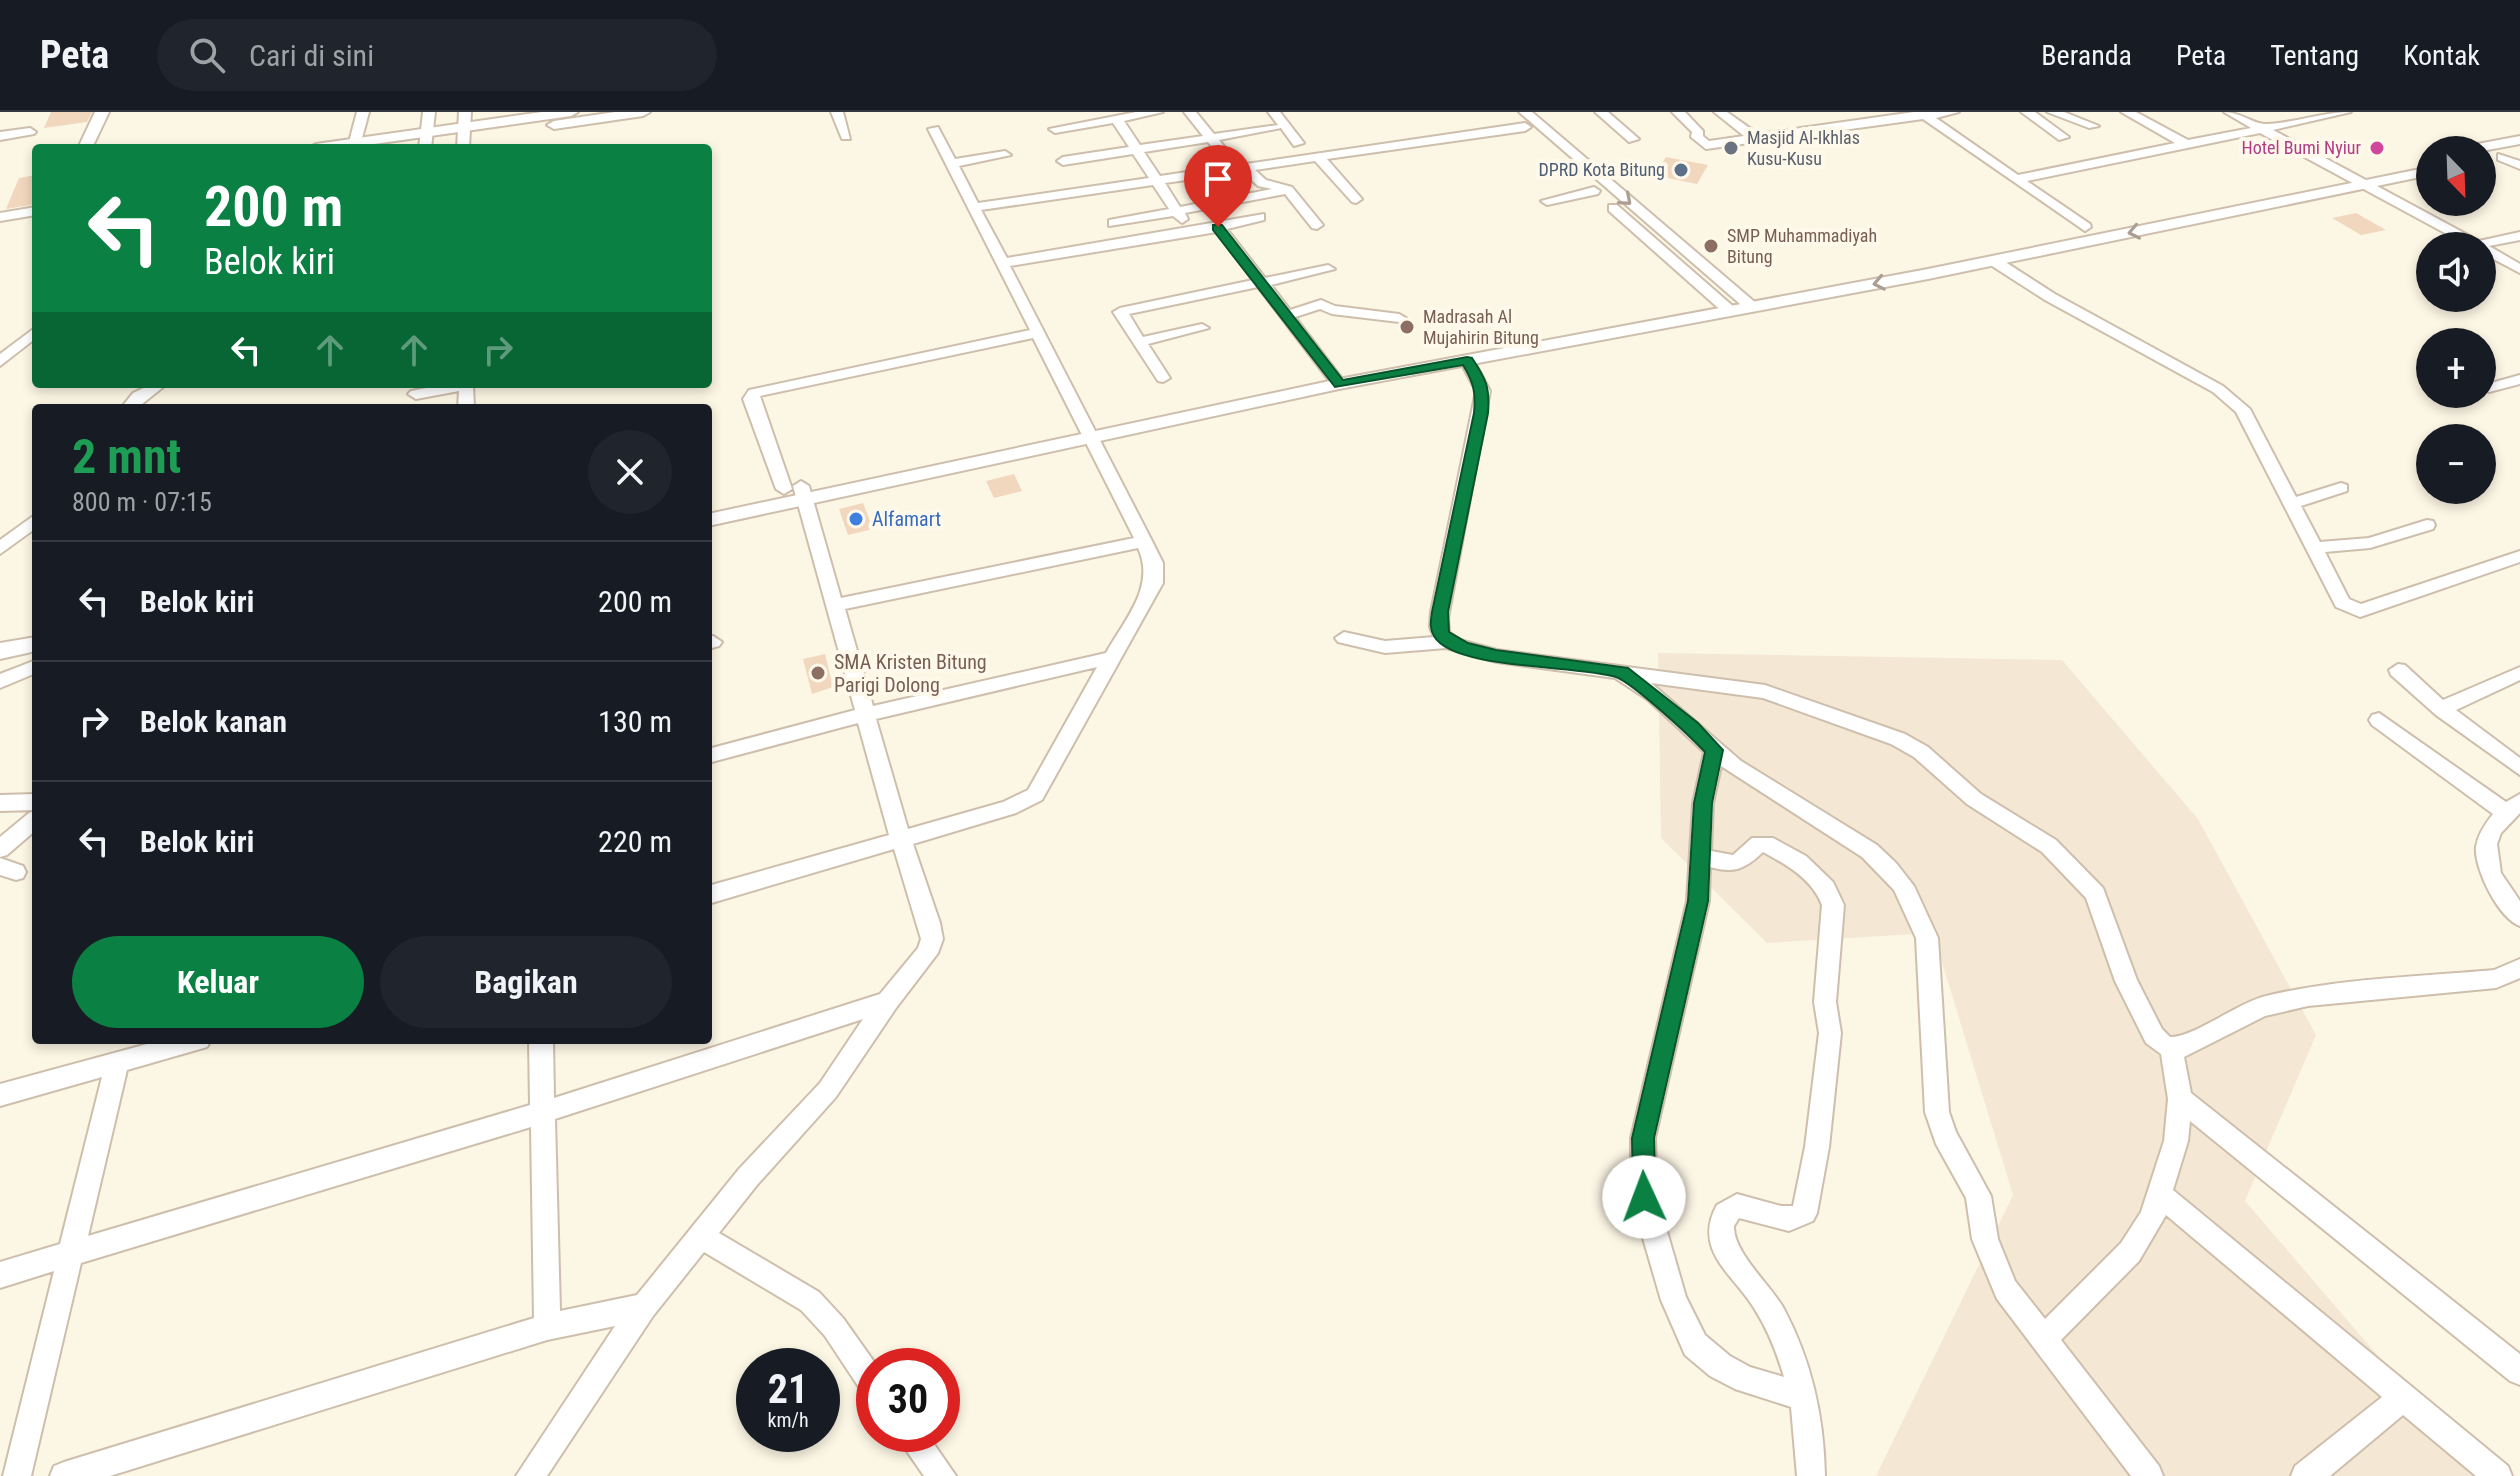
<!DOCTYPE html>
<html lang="id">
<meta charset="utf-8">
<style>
body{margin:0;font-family:"Roboto Condensed",sans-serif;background:#20242c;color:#f1f3f6;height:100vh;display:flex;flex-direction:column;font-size:30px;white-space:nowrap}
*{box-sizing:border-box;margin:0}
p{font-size:26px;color:#9ea1a6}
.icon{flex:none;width:44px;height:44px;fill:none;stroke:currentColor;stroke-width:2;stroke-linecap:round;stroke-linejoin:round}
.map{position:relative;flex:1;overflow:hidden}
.sheet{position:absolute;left:32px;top:292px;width:680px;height:640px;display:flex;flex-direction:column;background:#171b24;border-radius:8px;box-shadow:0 4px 12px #0003}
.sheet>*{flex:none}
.guide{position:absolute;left:32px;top:32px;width:680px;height:244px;border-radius:8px;box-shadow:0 4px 12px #0003;background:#0b8043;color:#fff;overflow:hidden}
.needle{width:52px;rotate:157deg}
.fabs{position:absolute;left:2416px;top:24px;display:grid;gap:16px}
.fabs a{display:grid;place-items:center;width:80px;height:80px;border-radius:50%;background:#171b24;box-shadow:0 4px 12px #0003;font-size:40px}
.speed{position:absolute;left:736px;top:1236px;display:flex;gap:16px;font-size:40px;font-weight:700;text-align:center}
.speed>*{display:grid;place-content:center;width:104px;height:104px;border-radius:50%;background:#171b24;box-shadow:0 4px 12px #0003;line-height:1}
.speed small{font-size:20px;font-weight:400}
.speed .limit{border:12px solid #d22;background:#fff;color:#111}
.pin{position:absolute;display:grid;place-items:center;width:68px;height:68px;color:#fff;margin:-82px -34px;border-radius:50% 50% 50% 0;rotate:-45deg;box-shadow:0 0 8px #0007}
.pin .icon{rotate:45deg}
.me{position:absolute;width:88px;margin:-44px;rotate:358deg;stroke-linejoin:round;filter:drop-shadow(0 0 6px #0008)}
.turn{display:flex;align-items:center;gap:28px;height:168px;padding:0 40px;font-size:36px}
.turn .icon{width:104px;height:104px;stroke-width:2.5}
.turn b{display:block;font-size:56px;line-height:68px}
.lanes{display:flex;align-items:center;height:76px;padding:0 40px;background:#0003;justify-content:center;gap:40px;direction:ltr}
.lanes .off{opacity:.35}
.round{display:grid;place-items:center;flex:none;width:84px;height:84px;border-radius:42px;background:#20242c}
.overview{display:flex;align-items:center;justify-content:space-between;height:136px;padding:0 40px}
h1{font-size:48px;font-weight:700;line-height:60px;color:#1e9e55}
.primary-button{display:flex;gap:16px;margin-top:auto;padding:16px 40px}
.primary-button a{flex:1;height:92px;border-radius:48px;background:#0b8043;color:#fff;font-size:32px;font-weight:700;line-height:92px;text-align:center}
.primary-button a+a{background:#20242c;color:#f1f3f6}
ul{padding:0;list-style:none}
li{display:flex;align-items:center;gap:24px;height:120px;padding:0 40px;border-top:2px solid #363941}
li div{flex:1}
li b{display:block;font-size:30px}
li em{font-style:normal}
header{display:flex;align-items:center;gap:48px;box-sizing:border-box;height:112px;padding:0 40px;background:#171b24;border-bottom:2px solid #363941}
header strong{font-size:38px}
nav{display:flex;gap:44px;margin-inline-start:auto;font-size:28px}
.search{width:560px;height:72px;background:#20242c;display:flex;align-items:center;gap:20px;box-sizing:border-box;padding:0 28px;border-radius:44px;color:#9ea1a6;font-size:30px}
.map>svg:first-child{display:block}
.residential{fill:#f4e8d4}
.building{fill:#f1d7bd}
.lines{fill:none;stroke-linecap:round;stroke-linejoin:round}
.minor-casing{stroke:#cebeac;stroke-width:4}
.tertiary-casing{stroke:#cebeac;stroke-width:4}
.minor{fill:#fff;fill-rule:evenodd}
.tertiary{fill:#fff;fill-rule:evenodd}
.oneway{stroke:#ac9e92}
.route{fill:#0b8043;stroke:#07532c;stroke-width:2}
.worship-dot{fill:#6b7280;stroke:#fff9eb;stroke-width:3}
.hotel-dot{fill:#d1479c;stroke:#fff9eb;stroke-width:3}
.service-dot{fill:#5c6f8a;stroke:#fff9eb;stroke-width:3}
.education-dot{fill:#8d6e63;stroke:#fff9eb;stroke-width:3}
.shop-dot{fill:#3f7fe0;stroke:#fff9eb;stroke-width:3}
.labels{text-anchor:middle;stroke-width:8;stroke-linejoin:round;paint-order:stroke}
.far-worship-label{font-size:18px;fill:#5b616d;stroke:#fff9eb;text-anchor:start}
.far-hotel-label{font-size:18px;fill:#b23c85;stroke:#fff9eb;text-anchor:end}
.far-service-label{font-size:18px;fill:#4e5e75;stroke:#fff9eb;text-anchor:end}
.far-education-label{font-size:18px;fill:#785e54;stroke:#fff9eb;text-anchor:start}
.shop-label{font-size:20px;fill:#366cbe;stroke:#fff9eb;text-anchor:start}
.education-label{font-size:20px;fill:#785e54;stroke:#fff9eb;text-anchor:start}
</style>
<header>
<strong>Peta</strong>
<div class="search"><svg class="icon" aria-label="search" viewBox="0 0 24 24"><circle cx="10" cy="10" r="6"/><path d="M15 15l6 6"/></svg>Cari di sini</div>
<nav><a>Beranda</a><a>Peta</a><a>Tentang</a><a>Kontak</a></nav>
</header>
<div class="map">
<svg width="2520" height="1364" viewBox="0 0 2520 1364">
<rect width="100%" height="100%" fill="#fcf6e5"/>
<!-- residential -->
<path class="residential" d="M1658,541L2062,548L2198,707L2316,923L2245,1089L2481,1364H1876L2013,1083L1933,821L1767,831L1661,726Z"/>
<!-- building -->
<path class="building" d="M51,0H92L87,10L44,16Z
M1666,45L1708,53L1697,72L1654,63Z
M36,63V92L6,97L19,66Z
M2356,101L2386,118L2361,123L2332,106Z
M1014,362L1022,379L994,386L986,369Z
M863,391L873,417L848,423L839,397Z
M825,542L833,575L812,582L803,547Z"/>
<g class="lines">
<defs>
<path id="minor" d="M357,0H369L361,30L355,34L349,30Z
M423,0H435L431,36H419Z
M459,0H471L469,36H457Z
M831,0H843L850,27H842Z
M1136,0H1163L1124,9L1140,33L1203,24L1184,0H1196L1214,22L1278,13L1268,0H1280L1304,31L1294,34L1281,16L1219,28L1239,53L1525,11L1531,15L1525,19L1327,47L1362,87L1356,91L1352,90L1315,49L1255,58L1266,68L1292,75L1323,113L1317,117L1312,116L1285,82L1185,101L1188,107L1182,111L1173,104L1109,114V108L1169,97L1153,73L981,98L1007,146L1264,102V108L1227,117L1265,166L1328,153L1335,157L1271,173L1290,198L1321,188L1335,194L1399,202L1406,206L1399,210L1332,202L1320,197L1295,205L1346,272L1339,276L1334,275L1258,175L1129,202L1143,225L1202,212L1209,216L1148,232L1170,266L1163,270L1158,269L1113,200L1120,196L1253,168L1217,120L1010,154L1152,429L1163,451V471L1042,688L1016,701L913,732L940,811L943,827L938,841L896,896L836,985L757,1073L719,1121L819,1180L843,1206L877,1254H874V1287L864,1283L825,1224L801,1198L704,1140L653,1204L547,1364H516L615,1214L547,1228L110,1364H50L54,1354L64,1350L534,1206L531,1015L81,1151L31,1364H3L54,1159L0,1176V1150L60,1132L102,965L0,994V972L162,928H211L207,935L127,958L88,1124L530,993L529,928H553L554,986L880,882L918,836L921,827L894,737L708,792V774L889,723L858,611L708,651V637L855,598L793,374L801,369L809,374L841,486L1134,426L1033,226L760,284L792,377L784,382L776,377L743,287L749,278L754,277L1030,218L928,17L938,15L955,47L1005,39L1011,43L959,54L978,91L1149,66L1133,42L1063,53L1057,49L1063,45L1129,35L1113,11L1055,21L1049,17ZM1208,30L1227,54L1160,64L1144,40ZM1243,60L1258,74L1272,77L1180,95L1165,71ZM1138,436C1156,474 1125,507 1106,541L873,594L845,497ZM1097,555L1028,678L1003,690L908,717L876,607ZM863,907L820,971L739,1057L637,1183L560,1199L555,1007Z
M1519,0H1532L1757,192V198H1747Z
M1595,0H1608L1639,27L1629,30Z
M1672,0H1685L1703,19V24L1709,29L1744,24L1714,0H1727L1758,22L1914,0H1959L1936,6L2018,63L2175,31L2121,0H2136L2188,28L2251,16L2224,0C2241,0 2254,13 2267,12C2295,11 2322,0 2351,0L2273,18L2479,129L2520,120V128L2489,134L2520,152V161L2482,141V134H2469L2260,21L2027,69L2090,112L2091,115L2085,119L1923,7L1706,37L1691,25L1692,20Z
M2021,0H2035L2069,25L2059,28Z
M2047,0H2064L2099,14L2089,16Z
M30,16L36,20L34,22L0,28V20Z
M2498,42L2520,49V57L2498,48Z
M1594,75L1600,79L1598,82L1547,93L1541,89Z
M1609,93H1617L1735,196V202H1725L1609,99Z
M36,95V103L0,109V101Z
M1989,146H1999L2055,182L2223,274L2250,297L2296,385L2341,371L2347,373V379L2301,394L2320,430L2369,426L2427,408L2433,409L2435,413L2433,417L2370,436L2325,440L2349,487L2361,492L2520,439V450L2360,505L2336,495L2236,300L2213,280L2045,188L1989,152Z
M36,215V226L0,254V242Z
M1467,245L1474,249L1490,279L1448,506L1449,520L1460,528L1497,538L1765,573L1905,622L1928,635L1981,682L2056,728L2103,776L2137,868L2162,917L2170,925C2193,926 2237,891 2266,884C2340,866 2418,865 2494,858L2520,847V866L2496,876L2308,894L2265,904L2184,945L2191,981L2520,1242V1273L2510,1269L2190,1009L2188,1029L2173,1078L2508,1354L2512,1364H2476L2403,1303L2330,1364H2291L2295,1354L2382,1285L2166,1103L2139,1149L2061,1228L2159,1354L2163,1364H2131L1997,1187L1972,1127L1966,1086L1936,1032L1925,1000L1916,826L1894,778L1862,745L1721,654L1713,691L1711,739L1733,743L1752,726H1773L1806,744L1833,770L1844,793L1836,890L1841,921L1829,1035L1817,1101L1813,1109L1789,1119L1739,1106L1734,1114C1733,1141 1771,1173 1784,1197C1812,1250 1824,1305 1825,1364H1797L1791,1295L1735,1277L1710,1264L1685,1243L1661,1188L1631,1085V1026L1687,789L1693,691L1704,640L1647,587L1615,566L1497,550L1446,536L1385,541L1338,530L1335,526L1344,520L1385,529L1434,525L1430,515L1431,500L1476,279L1460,249ZM1651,571L1763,586L1891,632L1914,645L1967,692L2042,740L2086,786L2115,869L2146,931L2161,942L2168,987L2164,1029L2141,1100L2121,1131L2045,1207L2015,1169L1998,1127L1991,1084L1956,1020L1949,1000L1938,826L1914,774L1896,751L1877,733L1741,649ZM1763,740C1787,753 1812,767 1822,793L1814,890L1819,921L1805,1035L1793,1094H1781L1737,1082L1717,1093C1692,1138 1733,1162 1754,1196C1768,1218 1777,1241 1784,1265L1750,1255L1730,1244L1705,1223L1686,1185L1657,1085L1655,1026L1709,789L1710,755C1734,762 1745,757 1763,740Z
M2520,263V272L2489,280L2482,277L2484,273Z
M152,272H167L137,296H121L133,281Z
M447,272H473L474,296H458L459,279L416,287L408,282L411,279Z
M36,402V416L0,442V428Z
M713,524L722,530L719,534L708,537V525Z
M36,548V561L0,576V562Z
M2398,552L2405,553L2443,588L2520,555V568L2456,598L2520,646V663L2436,603L2391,563L2389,558Z
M2379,601L2506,690L2520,682V701L2501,721L2497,732L2501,761L2520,789V814C2499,807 2474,757 2476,735C2478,722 2485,712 2493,702L2372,613L2369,608L2372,603Z
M36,682V698L0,699V683Z
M36,698V718L7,743L0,745V725L29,701Z
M0,746L23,754L26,760L23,766L16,768L0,763Z
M895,1322H927L956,1364H924Z"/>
<path id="tertiary" d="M95,0H109L92,36H78Z
M542,0H578L571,4L346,36H309L316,32Z
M615,0H650L643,4L554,17L547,13L554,9Z
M2520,24V32L2482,39L2460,38L2467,34Z
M2430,55V63L1928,167L1339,277L708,414V402L1339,267L1928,157Z
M36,525V539L0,547V531Z"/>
</defs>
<!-- minor casing -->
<use href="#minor" class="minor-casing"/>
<!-- tertiary casing -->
<use href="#tertiary" class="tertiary-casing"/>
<!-- minor -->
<use href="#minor" class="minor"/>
<!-- tertiary -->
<use href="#tertiary" class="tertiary"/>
</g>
<!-- one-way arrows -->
<defs><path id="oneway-chevron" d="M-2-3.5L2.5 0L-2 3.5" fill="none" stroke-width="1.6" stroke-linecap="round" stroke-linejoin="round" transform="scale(2)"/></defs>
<g class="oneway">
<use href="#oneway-chevron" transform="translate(1626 88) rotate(41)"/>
<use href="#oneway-chevron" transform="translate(2134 120) rotate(168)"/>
<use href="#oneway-chevron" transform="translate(1879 171) rotate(169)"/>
</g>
<!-- route -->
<path class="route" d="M1213,113H1222L1343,268L1467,245L1472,246C1486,267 1490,275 1488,301L1448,500L1449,520L1468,531L1496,538L1628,556L1698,611L1723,638L1712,691L1708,789L1654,1026L1656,1085L1652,1093L1644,1096L1636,1093L1633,1085L1632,1026L1688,789L1694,691L1705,640C1690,624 1634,572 1616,565C1579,553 1453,558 1434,524C1429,516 1431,508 1432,500L1474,301C1476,281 1474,271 1463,253L1335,275L1213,118Z"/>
<!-- markers -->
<circle class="worship-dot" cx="1731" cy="36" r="8"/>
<circle class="hotel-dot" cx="2377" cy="36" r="8"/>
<circle class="service-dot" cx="1681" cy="58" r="8"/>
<g class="education-dot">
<circle cx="1711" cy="134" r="8"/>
<circle cx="1407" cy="215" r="8"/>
<circle cx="818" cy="561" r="8"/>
</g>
<circle class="shop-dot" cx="856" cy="407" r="8"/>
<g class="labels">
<!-- far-worship labels -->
<g class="far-worship-label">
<text x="1747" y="32">Masjid Al-Ikhlas<tspan x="1747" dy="21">Kusu-Kusu</tspan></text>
</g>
<!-- far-hotel labels -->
<g class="far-hotel-label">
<text x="2361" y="42">Hotel Bumi Nyiur</text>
</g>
<!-- far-service labels -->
<g class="far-service-label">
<text x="1665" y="64">DPRD Kota Bitung</text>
</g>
<!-- far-education labels -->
<g class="far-education-label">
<text x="1727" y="130">SMP Muhammadiyah<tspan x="1727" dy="21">Bitung</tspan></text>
<text x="1423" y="211">Madrasah Al<tspan x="1423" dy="21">Mujahirin Bitung</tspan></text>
</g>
<!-- shop labels -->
<g class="shop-label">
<text x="872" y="414">Alfamart</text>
</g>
<!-- education labels -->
<g class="education-label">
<text x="834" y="557">SMA Kristen Bitung<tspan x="834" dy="23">Parigi Dolong</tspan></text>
</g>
</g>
</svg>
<div class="fabs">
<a><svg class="needle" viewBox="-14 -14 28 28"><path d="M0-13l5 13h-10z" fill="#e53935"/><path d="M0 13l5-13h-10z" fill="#9ea1a6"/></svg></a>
<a><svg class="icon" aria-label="sound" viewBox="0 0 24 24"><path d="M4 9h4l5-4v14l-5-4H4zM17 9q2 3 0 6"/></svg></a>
<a>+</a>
<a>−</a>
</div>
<div class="speed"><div>21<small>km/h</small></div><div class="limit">30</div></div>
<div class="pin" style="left:1218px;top:115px;background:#d93025"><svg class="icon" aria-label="arrive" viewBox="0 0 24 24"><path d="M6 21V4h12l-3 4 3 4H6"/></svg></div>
<svg class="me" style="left:1644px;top:1085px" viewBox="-20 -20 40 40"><circle r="19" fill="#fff"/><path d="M0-13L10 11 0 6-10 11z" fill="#0b8043"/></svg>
<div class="guide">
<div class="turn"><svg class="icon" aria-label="left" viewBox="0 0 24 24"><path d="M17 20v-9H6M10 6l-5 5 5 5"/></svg><div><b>200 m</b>Belok kiri</div></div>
<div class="lanes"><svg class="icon" aria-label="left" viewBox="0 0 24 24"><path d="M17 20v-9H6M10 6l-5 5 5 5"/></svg><svg class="icon off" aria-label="ahead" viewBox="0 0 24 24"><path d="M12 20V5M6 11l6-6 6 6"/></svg><svg class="icon off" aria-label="ahead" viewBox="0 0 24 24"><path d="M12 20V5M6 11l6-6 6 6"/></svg><svg class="icon off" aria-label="right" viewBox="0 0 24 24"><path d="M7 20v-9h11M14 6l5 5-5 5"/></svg></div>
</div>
<section class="sheet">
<div class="overview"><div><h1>2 mnt</h1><p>800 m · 07:15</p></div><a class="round"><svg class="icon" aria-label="close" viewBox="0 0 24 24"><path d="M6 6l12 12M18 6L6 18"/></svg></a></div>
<ul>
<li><svg class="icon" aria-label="left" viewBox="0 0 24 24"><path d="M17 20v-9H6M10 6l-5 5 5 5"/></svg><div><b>Belok kiri</b></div><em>200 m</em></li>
<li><svg class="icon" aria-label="right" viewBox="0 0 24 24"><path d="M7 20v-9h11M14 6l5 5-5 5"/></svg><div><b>Belok kanan</b></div><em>130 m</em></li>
<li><svg class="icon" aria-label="left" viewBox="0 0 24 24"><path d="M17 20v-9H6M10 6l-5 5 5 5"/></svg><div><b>Belok kiri</b></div><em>220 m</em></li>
</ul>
<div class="primary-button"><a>Keluar</a><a>Bagikan</a></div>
</section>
</div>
